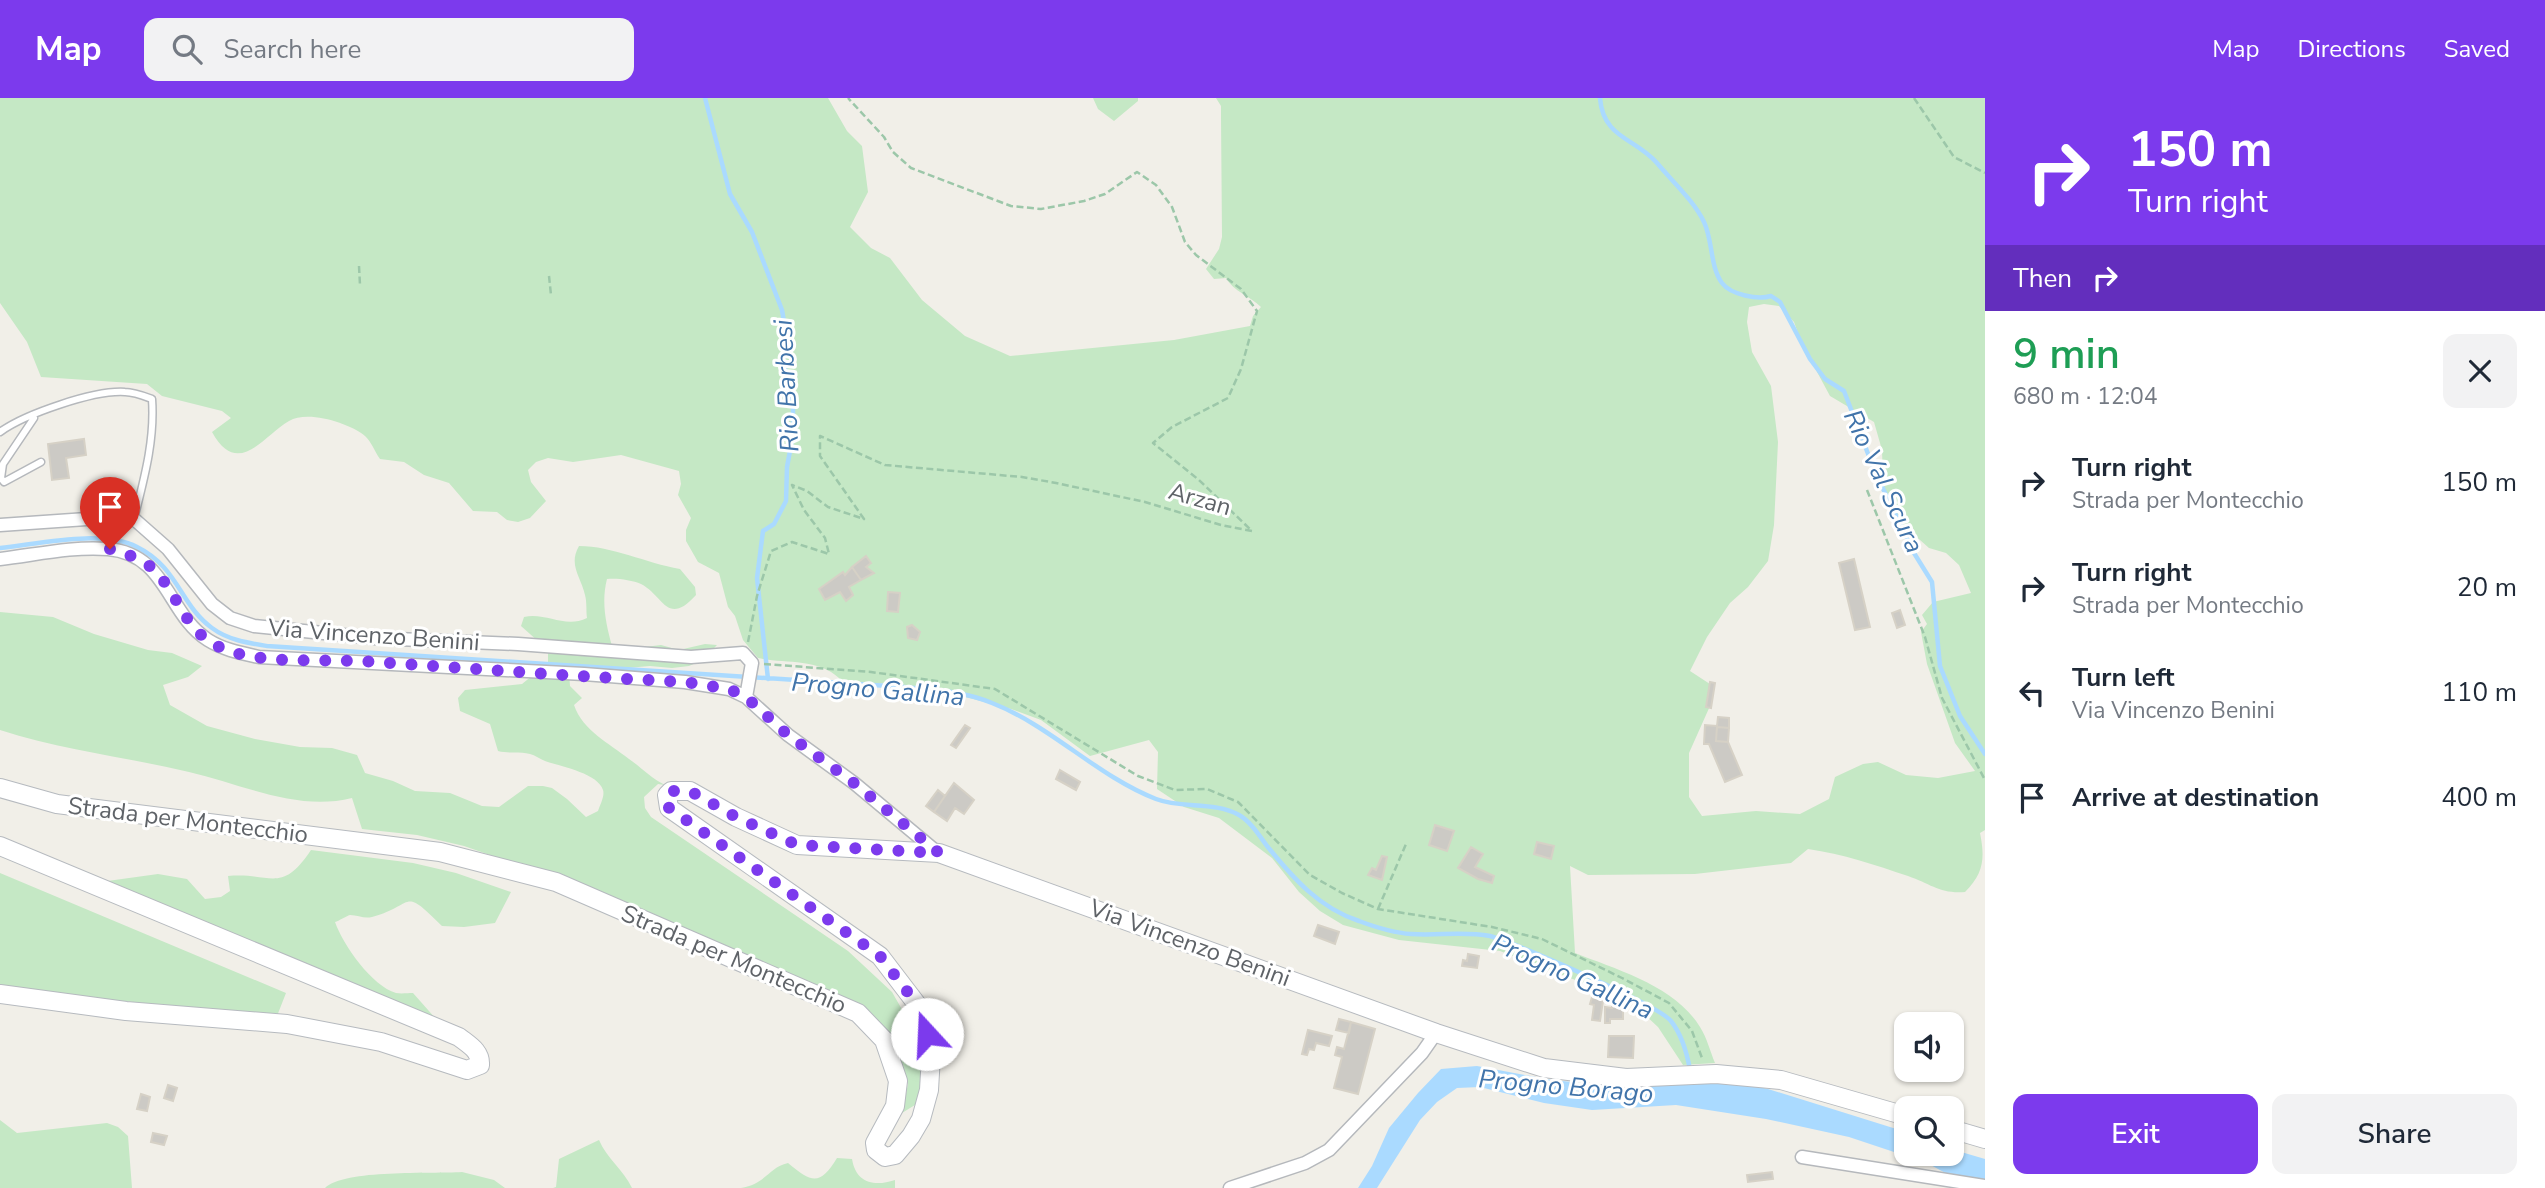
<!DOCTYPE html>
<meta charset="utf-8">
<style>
body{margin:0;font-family:"Nunito Sans",sans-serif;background:#f2f2f3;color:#1f2937;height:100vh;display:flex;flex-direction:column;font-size:26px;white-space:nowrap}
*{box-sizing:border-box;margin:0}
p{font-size:23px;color:#747a83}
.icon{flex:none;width:38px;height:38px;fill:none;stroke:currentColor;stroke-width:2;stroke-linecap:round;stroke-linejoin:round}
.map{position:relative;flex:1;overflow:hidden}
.side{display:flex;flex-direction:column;background:#fff;width:560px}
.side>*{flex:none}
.top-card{background:#7c3aed;color:#fff;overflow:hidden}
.controls{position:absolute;left:1894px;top:914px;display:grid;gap:14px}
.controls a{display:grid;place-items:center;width:70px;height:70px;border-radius:14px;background:#fff;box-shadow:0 2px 5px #0004;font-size:35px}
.pin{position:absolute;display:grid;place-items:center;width:60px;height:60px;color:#fff;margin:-72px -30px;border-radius:50% 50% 50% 0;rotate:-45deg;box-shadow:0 0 7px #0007}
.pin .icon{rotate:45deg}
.me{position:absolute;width:77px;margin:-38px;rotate:340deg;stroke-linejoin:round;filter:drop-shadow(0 0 5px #0008)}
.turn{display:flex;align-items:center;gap:24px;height:147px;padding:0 28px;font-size:32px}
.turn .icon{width:91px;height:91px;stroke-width:2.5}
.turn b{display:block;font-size:49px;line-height:60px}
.then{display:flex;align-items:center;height:66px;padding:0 28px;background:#0003;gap:14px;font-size:26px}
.round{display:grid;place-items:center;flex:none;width:74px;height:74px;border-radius:14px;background:#f2f2f3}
.summary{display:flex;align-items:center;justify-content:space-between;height:119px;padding:0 28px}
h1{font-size:42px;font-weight:600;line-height:52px;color:#1e9e55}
.button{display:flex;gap:14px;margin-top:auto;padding:14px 28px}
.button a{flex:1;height:80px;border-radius:14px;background:#7c3aed;color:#fff;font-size:28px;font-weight:600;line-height:80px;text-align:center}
.button a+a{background:#f2f2f3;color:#1f2937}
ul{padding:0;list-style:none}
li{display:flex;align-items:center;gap:21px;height:105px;padding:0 28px}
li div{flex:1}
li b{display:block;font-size:26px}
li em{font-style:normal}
header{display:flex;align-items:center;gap:42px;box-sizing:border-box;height:98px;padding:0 35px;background:#7c3aed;color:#fff}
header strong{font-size:33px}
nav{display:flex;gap:38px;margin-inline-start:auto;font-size:24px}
.search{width:490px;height:63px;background:#f2f2f3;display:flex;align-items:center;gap:18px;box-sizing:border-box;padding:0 24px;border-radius:14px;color:#747a83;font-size:26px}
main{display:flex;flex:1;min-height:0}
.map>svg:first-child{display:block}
.green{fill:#c5e8c5;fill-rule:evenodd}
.water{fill:#aadaff}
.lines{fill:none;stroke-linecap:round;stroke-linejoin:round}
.stream{stroke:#aadaff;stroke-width:4.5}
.building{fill:#cccac5;stroke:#d6d1c6;stroke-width:2}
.lane-casing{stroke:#b5b8bc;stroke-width:9}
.street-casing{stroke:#b5b8bc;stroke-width:15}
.secondary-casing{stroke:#b6babf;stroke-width:20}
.path{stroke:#9cc7a9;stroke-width:2.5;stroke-dasharray:7 3.5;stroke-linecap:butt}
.lane{stroke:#fff;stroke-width:6}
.street{stroke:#fff;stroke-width:12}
.secondary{stroke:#fff;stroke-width:18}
.route{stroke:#7c3aed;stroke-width:12;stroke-dasharray:0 21.6}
.labels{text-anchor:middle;stroke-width:6;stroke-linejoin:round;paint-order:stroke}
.street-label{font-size:24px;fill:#5f6368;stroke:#fff}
.water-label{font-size:26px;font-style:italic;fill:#4174aa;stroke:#fff}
</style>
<header>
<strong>Map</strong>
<div class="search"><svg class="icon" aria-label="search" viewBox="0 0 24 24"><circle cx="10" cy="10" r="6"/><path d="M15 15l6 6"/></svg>Search here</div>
<nav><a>Map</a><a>Directions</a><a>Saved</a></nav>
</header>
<main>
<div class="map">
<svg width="1985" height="1090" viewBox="0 0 1985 1090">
<rect width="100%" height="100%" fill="#f1efe8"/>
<!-- green -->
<path class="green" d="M0,0H828L847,33L862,48L868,94L850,129L871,150L890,160L922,202L965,238L1010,258L1174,242L1250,228L1253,218L1261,209C1249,197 1234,194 1226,180L1214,181L1206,171L1219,151L1222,139L1221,19V8L1216,0H1985V732L1980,735C1985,760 1984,775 1965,794C1940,796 1931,786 1908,778C1875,767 1843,756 1808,751L1791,765L1695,776L1588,777L1570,768L1575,855C1618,872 1675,888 1700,929C1707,940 1710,953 1715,965L1683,967L1658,929L1630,903L1500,853L1399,842L1343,827L1320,813L1299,794L1272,760L1219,720L1184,709L1157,691L1158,654L1149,642L1090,658L1041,622L1011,611L958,597L894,585L836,587L839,580C817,560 785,566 758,560L743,542L735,518L728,509L719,475L698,464L686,443V432L691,420L678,397L681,386L679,373L621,357L573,364L548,360L536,364L528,372L531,384L546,403L530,420L518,424L507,422L497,414L473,413L449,385L424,377L404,364L380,361C375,354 371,343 365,338C349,325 308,312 289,323C263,338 238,381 212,334L231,320L222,313L162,298L147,286L41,279L27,244L0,205ZM1764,206L1779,208L1794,224L1802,246L1830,298L1874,324L1882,352L1883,385L1892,417L1929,450L1946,455L1959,467L1971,495L1933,504L1922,517L1927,526L1921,534L1927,566L1955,645L1975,673L1938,680L1906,677L1878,664L1863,666L1835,679L1829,701L1800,716L1756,713L1702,718L1689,699V655L1710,608L1713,588L1690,573L1707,539L1730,505L1748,489L1768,463L1774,427L1778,344L1771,288L1752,254L1747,224L1749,209Z
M1093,0H1138V3L1114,23L1098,11Z
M579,448C612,448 646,465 680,471L695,489L696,497C667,529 664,498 641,486C632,482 617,480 607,481C601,504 606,526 612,548L629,551L661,547L679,552L705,546L717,547L702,562L689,568L672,570L650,568L569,575L570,588L582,600L574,607C583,633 609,645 629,661C642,670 651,680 665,687L658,686L644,699L645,710L651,719L848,853L892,894L924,950L923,1002L902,1015L908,986L872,921L579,788L464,748L417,737L362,731L352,700C297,714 242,686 189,674C126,659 62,652 0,632V514L53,519L94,536L148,552L172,555L202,568L188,579L163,587L170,607L207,628L255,641L300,649L332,650L357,657L365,675L393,683L415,693L450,695L482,708L499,709L528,688H543L552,690L567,701L586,719L598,713C600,707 605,698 603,692C598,675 559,668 545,663C540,661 535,657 530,656C520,653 509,656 498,653L490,626L460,613L458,600L465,592L522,586L548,565V552L521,528L524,519C546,514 565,531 587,520C586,513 587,504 585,497C581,479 568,467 579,448Z
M311,752L413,765L456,775L511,794L495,825L464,829L442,828C401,787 416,807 372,819C364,821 358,817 350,817C346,818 339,823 335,824C343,847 372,888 396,895C401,896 408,895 413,895L444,930L93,785L158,776L187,781L205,801L221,799L230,793L228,778C271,774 281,797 311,752Z
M0,775L286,895L277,918L0,891Z
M0,1022L17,1035L107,1025L118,1029L128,1038L132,1090H0Z
M599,1042C607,1061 623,1071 632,1090H553L556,1089L559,1061Z
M837,1060L852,1061C856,1085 874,1089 895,1082V1090H741C766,1086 769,1069 788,1065C812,1085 820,1088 837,1060Z
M462,1074L494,1082L505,1090H325C344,1071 432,1076 462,1074Z"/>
<!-- water -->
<path class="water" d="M1477,968L1552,982L1583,985L1735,984L1768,991L1906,1034V1055H1951V1051L1985,1061V1090H1973L1927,1065L1849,1039L1766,1021L1676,1007L1592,1012L1544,1005L1480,989L1457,990L1437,1004L1420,1022L1377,1090H1358L1372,1068L1389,1030L1418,995L1441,971Z"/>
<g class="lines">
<!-- stream -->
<path class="stream" d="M705,0L730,96L752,134L782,212L786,235L783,261L793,311V337L787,369L786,403L774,426L763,433L757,480L768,581
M1600,0C1603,40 1635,40 1657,65C1672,83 1694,103 1704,124C1713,143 1710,169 1722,185C1731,197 1758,202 1771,198L1780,204L1810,261L1825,281L1844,293L1875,374L1914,455L1932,484L1940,568L1960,618L1985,656
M0,450C39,446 102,431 137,449C178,469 180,507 212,530C228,542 248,545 267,548L904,589C934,592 964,593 992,605C1051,628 1097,678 1156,701C1182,711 1214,703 1239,717C1250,723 1259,737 1267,748C1293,780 1319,810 1359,823C1375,829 1394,835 1411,836C1437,838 1463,833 1490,838C1514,844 1658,907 1671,923C1682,937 1687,955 1690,972"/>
</g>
<!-- building -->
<path class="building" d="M84,341L86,357L66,360L69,380L52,382L48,346Z
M866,458L871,465L866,469L874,475L861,482L852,469Z
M1854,461L1870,529L1855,532L1839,465Z
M852,469L861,482L849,489L853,497L846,503L840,494L825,502L819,491L843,474L845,477Z
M888,494L900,495L898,514L887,513Z
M1900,512L1905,527L1897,530L1892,515Z
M912,527L920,534L917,542L908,540L907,529Z
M1710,584L1715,585L1711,610L1706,609Z
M1718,619L1729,620V630L1717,629L1716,643L1728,644L1742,677L1725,684L1709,646H1704L1705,627L1717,628Z
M965,627L970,630L956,650L951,647Z
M1717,629L1729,630L1728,644L1716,643Z
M1060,672L1080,684L1076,692L1056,681Z
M954,685L974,702L964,716L955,710L947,723L934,714Z
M938,692L945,698L934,714L926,708Z
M1435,727L1454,733L1447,753L1429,747Z
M1537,744L1554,748L1551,761L1534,756Z
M1471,749L1483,756L1475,769L1494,778L1492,785L1478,781L1458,770Z
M1382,758L1387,759L1382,782L1368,777L1372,770L1376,772Z
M1318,827L1339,834L1335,846L1314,838Z
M1468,856L1479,858L1477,870L1462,868L1463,862L1467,863Z
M1592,899L1603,903L1600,923L1592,922L1594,907L1590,906Z
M1612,907L1623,912V921H1610V925H1605V909L1612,910Z
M1339,921L1351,924L1349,935L1336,932Z
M1351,924L1375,931L1358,996L1334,990L1342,959L1335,957L1337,949L1344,951Z
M1308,932L1332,938L1329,948L1316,945L1314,952L1309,951L1307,957L1302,956Z
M1609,938H1634L1633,960L1608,959Z
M168,987L177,990L173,1003L164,1000Z
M141,996L150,999L147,1013L137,1011Z
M153,1035L167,1038L164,1047L151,1044Z
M1772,1074L1773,1081L1748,1084L1747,1077Z"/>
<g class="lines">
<defs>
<path id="lane" d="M34,320L3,366L1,380L4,384L41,364
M0,334C25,316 94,292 125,294C134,294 144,298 152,301C155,342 144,381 134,421"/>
<path id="street" d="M0,427L101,420L134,421L168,451L212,506L230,520L254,528L373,540L518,546L691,559L743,555L752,565L746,599
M0,461C35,457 72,448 108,451C167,456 167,516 208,542C224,552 241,555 259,559L584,576L685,584L729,591L746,599L788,637L854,685L938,755
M1802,1059L1985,1088
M1230,1090L1305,1065L1329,1052L1422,955L1436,935"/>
<path id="secondary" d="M0,690L57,706L440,754L556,784L858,915L884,942L898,983L895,1008L875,1045L876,1052L885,1059L895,1057L911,1038L921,1021L929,992L931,958L922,913L880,858L669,710L667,697L671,693H690L736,719L797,747L939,755L1436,935L1544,970L1626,980L1716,976L1781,982L1906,1018
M0,748L459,939C469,947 481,953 480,967L467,972L381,944L287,926L126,913L0,896
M1951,1031L1985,1041"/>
</defs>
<!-- lane casing -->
<use href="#lane" class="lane-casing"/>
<!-- street casing -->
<use href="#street" class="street-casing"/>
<!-- secondary casing -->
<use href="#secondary" class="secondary-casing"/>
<!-- path -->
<path class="path" d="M1914,0L1954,59L1985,75
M359,168L360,187
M549,178L551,197
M1867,392L1925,539L1942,600L1985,682
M748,544L757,498L771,453L792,444L829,456L825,440L804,412L792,387L807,393L828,409L864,421L820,358V338L885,367L1022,379L1056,385L1145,404L1221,427L1252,433L1199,382L1153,345L1172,329L1228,300L1241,271L1257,213L1241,191L1196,157L1185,144L1172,109L1156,87L1137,74L1105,96L1084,103L1041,111L1011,108L911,70L893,54L884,39L848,0
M764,566L871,574L995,591L1138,678L1175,692L1207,691L1238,704L1310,777L1342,795L1378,811L1492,829L1542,841L1622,880L1669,905L1692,933L1702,960
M1378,811L1406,746"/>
<!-- lane -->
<use href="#lane" class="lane"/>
<!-- street -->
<use href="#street" class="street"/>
<!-- secondary -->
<use href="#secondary" class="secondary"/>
</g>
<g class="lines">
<!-- route -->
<path class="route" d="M110,451C125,456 142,460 153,471C183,500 183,539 232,554C278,567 329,560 376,564C479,571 582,579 685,584L729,591L746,599L788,637L854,685L939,755L797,747L736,719L690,693H671L667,697L669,710L880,858L922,913L927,936"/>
</g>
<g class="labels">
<!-- street labels -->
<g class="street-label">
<text transform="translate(1200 401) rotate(16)" y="8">Arzan</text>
<text transform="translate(374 537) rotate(4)" y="8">Via Vincenzo Benini</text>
<text transform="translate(188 722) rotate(7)" y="8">Strada per Montecchio</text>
<text transform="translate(1190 845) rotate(20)" y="8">Via Vincenzo Benini</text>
<text transform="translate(734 861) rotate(23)" y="8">Strada per Montecchio</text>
</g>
<!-- water labels -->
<g class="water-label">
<text transform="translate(786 288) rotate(-93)" y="9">Rio Barbesi</text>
<text transform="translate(1884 383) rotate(65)" y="9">Rio Val Scura</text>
<text transform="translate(878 591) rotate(5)" y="9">Progno Gallina</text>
<text transform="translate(1573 878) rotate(24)" y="9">Progno Gallina</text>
<text transform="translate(1566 988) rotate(5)" y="9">Progno Borago</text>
</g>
</g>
</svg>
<div class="controls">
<a><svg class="icon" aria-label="sound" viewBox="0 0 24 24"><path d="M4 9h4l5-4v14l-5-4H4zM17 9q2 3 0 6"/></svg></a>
<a><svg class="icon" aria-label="search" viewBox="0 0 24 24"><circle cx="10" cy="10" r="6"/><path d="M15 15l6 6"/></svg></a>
</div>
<div class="pin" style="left:110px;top:451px;background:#d93025"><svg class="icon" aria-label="arrive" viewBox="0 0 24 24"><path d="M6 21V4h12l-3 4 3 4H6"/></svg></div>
<svg class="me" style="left:927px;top:936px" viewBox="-20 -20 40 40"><circle r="19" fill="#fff"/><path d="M0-13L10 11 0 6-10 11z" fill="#7c3aed"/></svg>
</div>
<section class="side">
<div class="top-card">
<div class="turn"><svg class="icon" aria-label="right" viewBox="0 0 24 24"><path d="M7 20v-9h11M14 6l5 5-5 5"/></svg><div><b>150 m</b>Turn right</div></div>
<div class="then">Then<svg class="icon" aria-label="right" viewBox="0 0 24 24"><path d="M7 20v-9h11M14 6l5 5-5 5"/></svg></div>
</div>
<div class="summary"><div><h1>9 min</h1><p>680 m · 12:04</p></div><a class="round"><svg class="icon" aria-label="close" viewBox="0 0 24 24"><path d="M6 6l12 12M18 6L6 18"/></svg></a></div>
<ul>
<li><svg class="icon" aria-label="right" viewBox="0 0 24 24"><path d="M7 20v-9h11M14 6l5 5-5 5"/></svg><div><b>Turn right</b><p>Strada per Montecchio</p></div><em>150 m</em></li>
<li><svg class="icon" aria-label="right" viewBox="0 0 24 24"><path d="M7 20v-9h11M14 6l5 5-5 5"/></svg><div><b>Turn right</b><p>Strada per Montecchio</p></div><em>20 m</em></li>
<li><svg class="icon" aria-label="left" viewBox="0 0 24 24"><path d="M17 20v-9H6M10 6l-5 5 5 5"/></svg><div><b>Turn left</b><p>Via Vincenzo Benini</p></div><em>110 m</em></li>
<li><svg class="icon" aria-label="arrive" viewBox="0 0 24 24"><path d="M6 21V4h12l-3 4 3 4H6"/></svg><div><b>Arrive at destination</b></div><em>400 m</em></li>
</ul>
<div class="button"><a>Exit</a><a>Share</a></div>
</section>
</main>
